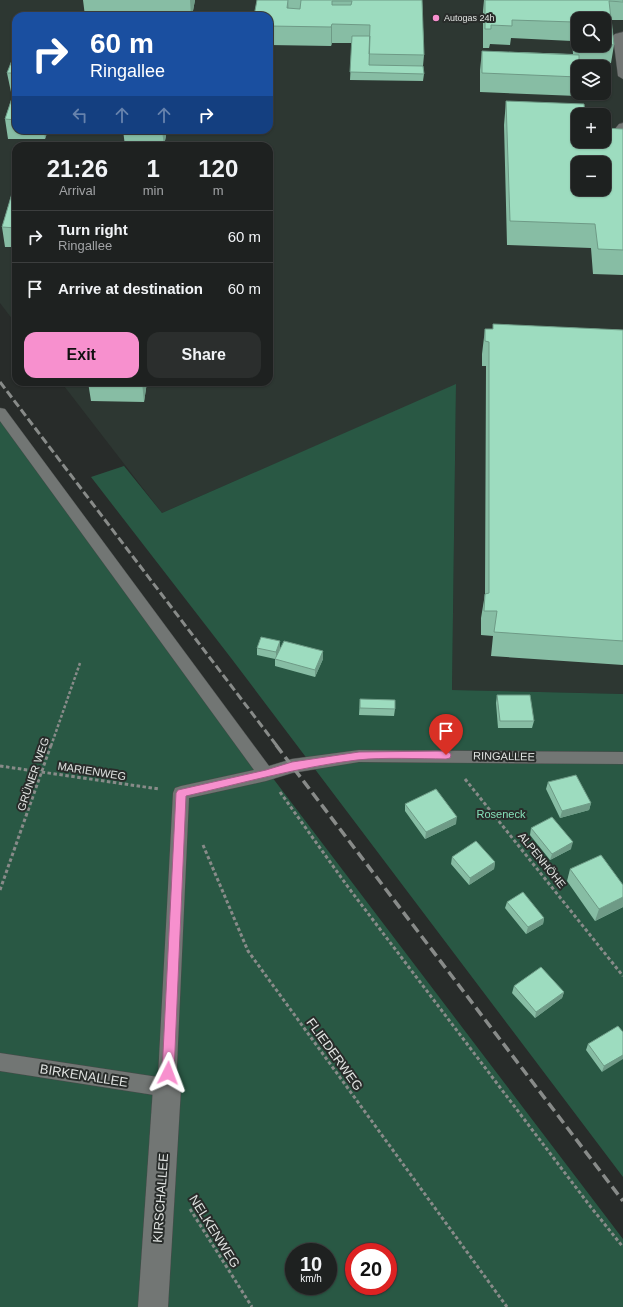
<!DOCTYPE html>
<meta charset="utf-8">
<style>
body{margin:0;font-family:Helvetica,sans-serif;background:#2b2e2d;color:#f1f3f6;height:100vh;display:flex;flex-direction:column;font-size:15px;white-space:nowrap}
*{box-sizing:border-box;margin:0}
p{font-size:13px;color:#a1a3a5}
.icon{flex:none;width:22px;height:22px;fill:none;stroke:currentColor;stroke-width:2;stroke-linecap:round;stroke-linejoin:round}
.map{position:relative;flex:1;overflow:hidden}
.side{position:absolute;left:12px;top:142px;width:261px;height:244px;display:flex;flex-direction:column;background:#1e2120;border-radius:12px;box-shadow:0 1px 3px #0004,0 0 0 1px #3c3e3e}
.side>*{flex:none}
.top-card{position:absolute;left:12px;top:12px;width:261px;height:122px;border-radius:12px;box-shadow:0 1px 3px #0004,0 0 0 1px #3c3e3e;background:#1a4fa0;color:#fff;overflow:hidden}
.fabs{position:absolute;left:571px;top:12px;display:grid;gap:8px}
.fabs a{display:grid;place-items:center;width:40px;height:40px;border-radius:8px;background:#1e2120;box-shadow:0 1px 3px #0004,0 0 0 1px #3c3e3e;font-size:20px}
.speed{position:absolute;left:285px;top:1243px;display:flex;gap:8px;font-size:20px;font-weight:700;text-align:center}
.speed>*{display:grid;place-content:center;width:52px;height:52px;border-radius:50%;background:#1e2120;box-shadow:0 1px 3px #0004,0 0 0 1px #3c3e3e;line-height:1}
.speed small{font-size:10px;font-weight:400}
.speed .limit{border:6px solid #d22;background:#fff;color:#111}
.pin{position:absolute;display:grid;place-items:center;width:34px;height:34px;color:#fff;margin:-41px -17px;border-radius:50% 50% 50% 0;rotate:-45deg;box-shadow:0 0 4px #0007}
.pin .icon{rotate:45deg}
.me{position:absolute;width:44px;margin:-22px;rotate:3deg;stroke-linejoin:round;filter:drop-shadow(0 0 3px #0008)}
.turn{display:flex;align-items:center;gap:14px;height:84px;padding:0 12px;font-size:18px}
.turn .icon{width:52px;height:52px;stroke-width:2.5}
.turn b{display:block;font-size:28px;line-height:34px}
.lanes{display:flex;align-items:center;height:38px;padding:0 12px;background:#0003;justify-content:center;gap:20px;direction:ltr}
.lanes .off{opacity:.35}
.eta{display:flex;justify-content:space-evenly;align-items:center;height:68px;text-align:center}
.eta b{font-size:24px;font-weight:700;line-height:28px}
.action{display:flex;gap:8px;margin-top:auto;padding:8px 12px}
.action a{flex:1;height:46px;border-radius:12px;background:#f790ce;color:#111;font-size:16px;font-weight:700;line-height:46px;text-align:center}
.action a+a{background:#2b2e2d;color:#f1f3f6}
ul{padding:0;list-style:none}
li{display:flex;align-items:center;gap:12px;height:52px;padding:0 12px;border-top:1px solid #3c3e3e}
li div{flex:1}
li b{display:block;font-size:15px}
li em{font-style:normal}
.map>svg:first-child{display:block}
.built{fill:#2d3732;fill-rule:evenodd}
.green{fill:#295844;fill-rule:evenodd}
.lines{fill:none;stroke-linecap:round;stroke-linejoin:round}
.service-casing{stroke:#474a49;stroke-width:1}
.minor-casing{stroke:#474a49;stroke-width:1}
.path-far1{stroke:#888b89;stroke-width:2.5;stroke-dasharray:3 2;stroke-linecap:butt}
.path{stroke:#888b89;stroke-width:3;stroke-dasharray:3.5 2.5;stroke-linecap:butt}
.service{fill:#727674;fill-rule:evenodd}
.minor{fill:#727674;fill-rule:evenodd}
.rail-far1{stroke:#888b89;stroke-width:3;stroke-dasharray:8 3.5;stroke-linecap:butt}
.rail{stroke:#888b89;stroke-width:3.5;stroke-dasharray:10 5;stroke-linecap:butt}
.wall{fill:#87bda4;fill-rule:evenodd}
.shaded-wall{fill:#6e9a86}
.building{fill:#9ddcbf;stroke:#6e9a86;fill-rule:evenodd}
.route{fill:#f790ce;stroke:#a15e86}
.poi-dot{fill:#f790ce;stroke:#282c2a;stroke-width:1.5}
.labels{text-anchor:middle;stroke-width:4;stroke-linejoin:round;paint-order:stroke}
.far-poi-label{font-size:9px;fill:#e1e4e2;stroke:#282c2a;text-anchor:start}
.street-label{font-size:11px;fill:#e1e4e2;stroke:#282c2a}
.park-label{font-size:11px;fill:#85e1b9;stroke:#282c2a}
.near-street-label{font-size:13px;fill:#e1e4e2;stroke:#282c2a}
</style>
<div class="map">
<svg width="623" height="1307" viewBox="0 0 623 1307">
<rect width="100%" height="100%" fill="#282c2a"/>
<!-- built -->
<path class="built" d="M0,0H623V694L452,690L456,385L162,513L61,382H269V146H16V324L0,303ZM16,16H269V130H16ZM578,19H604V45H578ZM578,67H604V93H578ZM578,115H604V141H578ZM578,163H604V189H578Z"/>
<!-- green -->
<path class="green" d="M456,384L452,690L623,694V1177L231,658L91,477L124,466L162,513Z
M0,419L623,1239V1307H0ZM294,1252H328V1286H294ZM354,1252H388V1286H354Z"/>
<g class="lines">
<defs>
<path id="service" d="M623,32V79L618,76L613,36L615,34Z
M623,123V134L615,132L614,130L619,124Z
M0,408L5,409L269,766L292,759L359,750L623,752V764L359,762L292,773L266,781L189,798L176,1088L174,1094L167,1097L0,1071V1053L158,1077L173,793L175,788L181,786L254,770L0,421Z"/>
<path id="minor" d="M167,1075L177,1078L181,1088L168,1307H138L153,1088L157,1078Z"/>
</defs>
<!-- service casing -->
<use href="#service" class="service-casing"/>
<!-- minor casing -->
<use href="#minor" class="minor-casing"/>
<!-- path-far1 -->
<path class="path-far1" d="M51,746L80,663"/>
<!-- path -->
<path class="path" d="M0,766L159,789
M465,779L623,976
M280,792L348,887L590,1206L623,1247
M203,845L248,951L507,1307
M0,890L51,745
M190,1209L252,1307"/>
<!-- service -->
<use href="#service" class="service"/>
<!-- minor -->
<use href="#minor" class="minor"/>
<!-- rail-far1 -->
<path class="rail-far1" d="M0,382L277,746"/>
<!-- rail -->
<path class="rail" d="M276,745L623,1201"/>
</g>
<!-- wall -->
<path class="wall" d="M83,0H195L192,16H85Z
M257,0H422L424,55L423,66L424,74L423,81L350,80L352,43H332L331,46L269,45V16Z
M484,0H623V20H611L614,45L611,63L579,62L578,67V90L577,96L480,92V70L482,51L573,54L572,41L511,38L510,45L490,44L489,48H483V11ZM578,19H604V45H578Z
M16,55V130H48L45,139H8L5,119L14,92H11L7,73Z
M506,101L578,141L623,129V275L593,274L591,248L507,245L504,125Z
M123,130H167L164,146H125Z
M16,180V247H5L2,227Z
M493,324L623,330V665L491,656L493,636L481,635V618L485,594L486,366H482V354L485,329H493Z
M88,382H147L144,402L91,401Z
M280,641V648L323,659L315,677L275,666V659L257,655V648Z
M497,695L534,721L532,728H498L496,703Z
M360,699L395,709L394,716L359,715Z
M548,782L591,803L589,810L560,818L546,789Z
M405,804L456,824L425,839L405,811Z
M531,828L571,849L550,860L530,835Z
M452,857L495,862L494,869L469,885L451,864Z
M570,869L623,885V907L595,921L567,881Z
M507,902L544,918L543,924L526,934L505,908Z
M514,986L564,992L562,998L535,1018L512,993Z
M623,1032L602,1072L586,1050L588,1044Z"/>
<!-- shaded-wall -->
<path class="shaded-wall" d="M190,0H195L192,16H191Z
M288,0L289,16L287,27V8Z
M332,24V43L331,46V27Z
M44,130H48L45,139Z
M162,130H167L164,146Z
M142,382H147L144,402Z
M280,641V648L276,659V652Z
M323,651V659L315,677V670Z
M591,803L589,810L560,818L562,811Z
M457,817L456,824L425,839L426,832Z
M573,842L571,849L550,860L552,854Z
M495,862L494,869L469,885L470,878Z
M623,897V907L595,921L599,909Z
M544,918L543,924L526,934L528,927Z
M564,992L562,998L535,1018L536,1012Z
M623,1055V1059L602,1072L604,1066Z"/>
<!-- building -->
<path class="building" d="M257,0H288L287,8L300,9L301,0H422L424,55L369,54L370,25L332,24L331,27L269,26V16H254ZM332,1H352L351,5H332Z
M485,0H623V2L609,1L614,45L604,44V19H578V43H576L574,22L512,20V26L491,25V29H485Z
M352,36H370L369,65L423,66L424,74L350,72Z
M482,51L579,55V67H578V77L482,73Z
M14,55H16V73H7Z
M16,86V120L5,119Z
M506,101L584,104L585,115H578V141H604V128L623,129V250L598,249L595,224L510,221ZM578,163H604V189H578Z
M16,180V228L2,227Z
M493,324L623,330V641L494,632L497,611H484L485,594L489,593V342L485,341V329H493Z
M261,637L280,641L276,652L257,648Z
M284,641L323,651L315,670L275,659Z
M497,695H530L534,721H500Z
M360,699L395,700V709L360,708Z
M576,775L591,803L562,811L548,782Z
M436,789L457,817L426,832L405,804Z
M552,817L573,842L552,854L531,828Z
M476,841L495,862L470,878L452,857Z
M601,855L623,885V897L599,909L570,869Z
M523,892L544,918L528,927L507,902Z
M541,967L564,992L536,1012L514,986Z
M618,1026L623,1032V1055L604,1066L588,1044Z"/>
<!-- route -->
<path class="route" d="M446,751L450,753L451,755L450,758L446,759C418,759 385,757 357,760C299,767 243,783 186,796L174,1073L172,1076L168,1078L164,1076L162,1073L176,793L178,790L266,770L292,762L359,752Z"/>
<!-- markers -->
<circle class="poi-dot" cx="436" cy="18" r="4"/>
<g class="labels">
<!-- far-poi labels -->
<g class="far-poi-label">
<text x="444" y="21">Autogas 24h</text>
</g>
<!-- street labels -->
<g class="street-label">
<text transform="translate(504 756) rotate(1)" y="4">RINGALLEE</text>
<text transform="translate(92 771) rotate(9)" y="4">MARIENWEG</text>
<text transform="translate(33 774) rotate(-71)" y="4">GRÜNER WEG</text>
<text transform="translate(542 860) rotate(51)" y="4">ALPENHÖHE</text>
</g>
<!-- park labels -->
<g class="park-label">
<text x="501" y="818">Roseneck</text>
</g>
<!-- near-street labels -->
<g class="near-street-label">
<text transform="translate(335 1054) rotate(54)" y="5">FLIEDERWEG</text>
<text transform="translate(84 1075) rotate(9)" y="5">BIRKENALLEE</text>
<text transform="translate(160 1198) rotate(-86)" y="5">KIRSCHALLEE</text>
<text transform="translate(215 1231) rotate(58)" y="5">NELKENWEG</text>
</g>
</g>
</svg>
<div class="fabs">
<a><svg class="icon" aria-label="search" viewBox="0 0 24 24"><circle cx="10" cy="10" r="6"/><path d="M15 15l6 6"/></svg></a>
<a><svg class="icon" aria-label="layers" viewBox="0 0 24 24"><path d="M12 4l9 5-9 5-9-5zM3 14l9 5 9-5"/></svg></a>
<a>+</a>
<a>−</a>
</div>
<div class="speed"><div>10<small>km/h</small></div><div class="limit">20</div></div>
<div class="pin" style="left:446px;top:755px;background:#d93025"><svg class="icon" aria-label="arrive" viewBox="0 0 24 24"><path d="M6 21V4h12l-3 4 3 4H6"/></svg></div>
<svg class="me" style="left:168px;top:1073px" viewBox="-20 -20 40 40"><path d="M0-17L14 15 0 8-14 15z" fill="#f790ce" stroke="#fff" stroke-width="4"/></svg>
<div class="top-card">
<div class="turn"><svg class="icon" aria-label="right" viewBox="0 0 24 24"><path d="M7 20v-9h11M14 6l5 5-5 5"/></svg><div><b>60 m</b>Ringallee</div></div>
<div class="lanes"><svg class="icon off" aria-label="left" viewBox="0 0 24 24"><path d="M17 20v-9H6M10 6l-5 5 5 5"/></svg><svg class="icon off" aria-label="ahead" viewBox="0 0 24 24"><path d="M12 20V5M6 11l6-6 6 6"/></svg><svg class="icon off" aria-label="ahead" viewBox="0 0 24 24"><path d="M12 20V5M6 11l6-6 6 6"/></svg><svg class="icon" aria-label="right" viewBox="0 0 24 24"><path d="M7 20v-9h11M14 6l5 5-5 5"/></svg></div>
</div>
<section class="side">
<div class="eta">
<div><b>21:26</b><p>Arrival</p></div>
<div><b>1</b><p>min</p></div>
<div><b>120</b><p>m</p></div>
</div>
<ul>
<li><svg class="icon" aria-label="right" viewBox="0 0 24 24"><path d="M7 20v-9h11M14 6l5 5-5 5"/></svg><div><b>Turn right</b><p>Ringallee</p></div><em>60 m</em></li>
<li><svg class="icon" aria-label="arrive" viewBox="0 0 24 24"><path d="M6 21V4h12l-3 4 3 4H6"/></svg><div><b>Arrive at destination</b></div><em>60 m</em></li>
</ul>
<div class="action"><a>Exit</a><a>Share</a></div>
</section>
</div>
